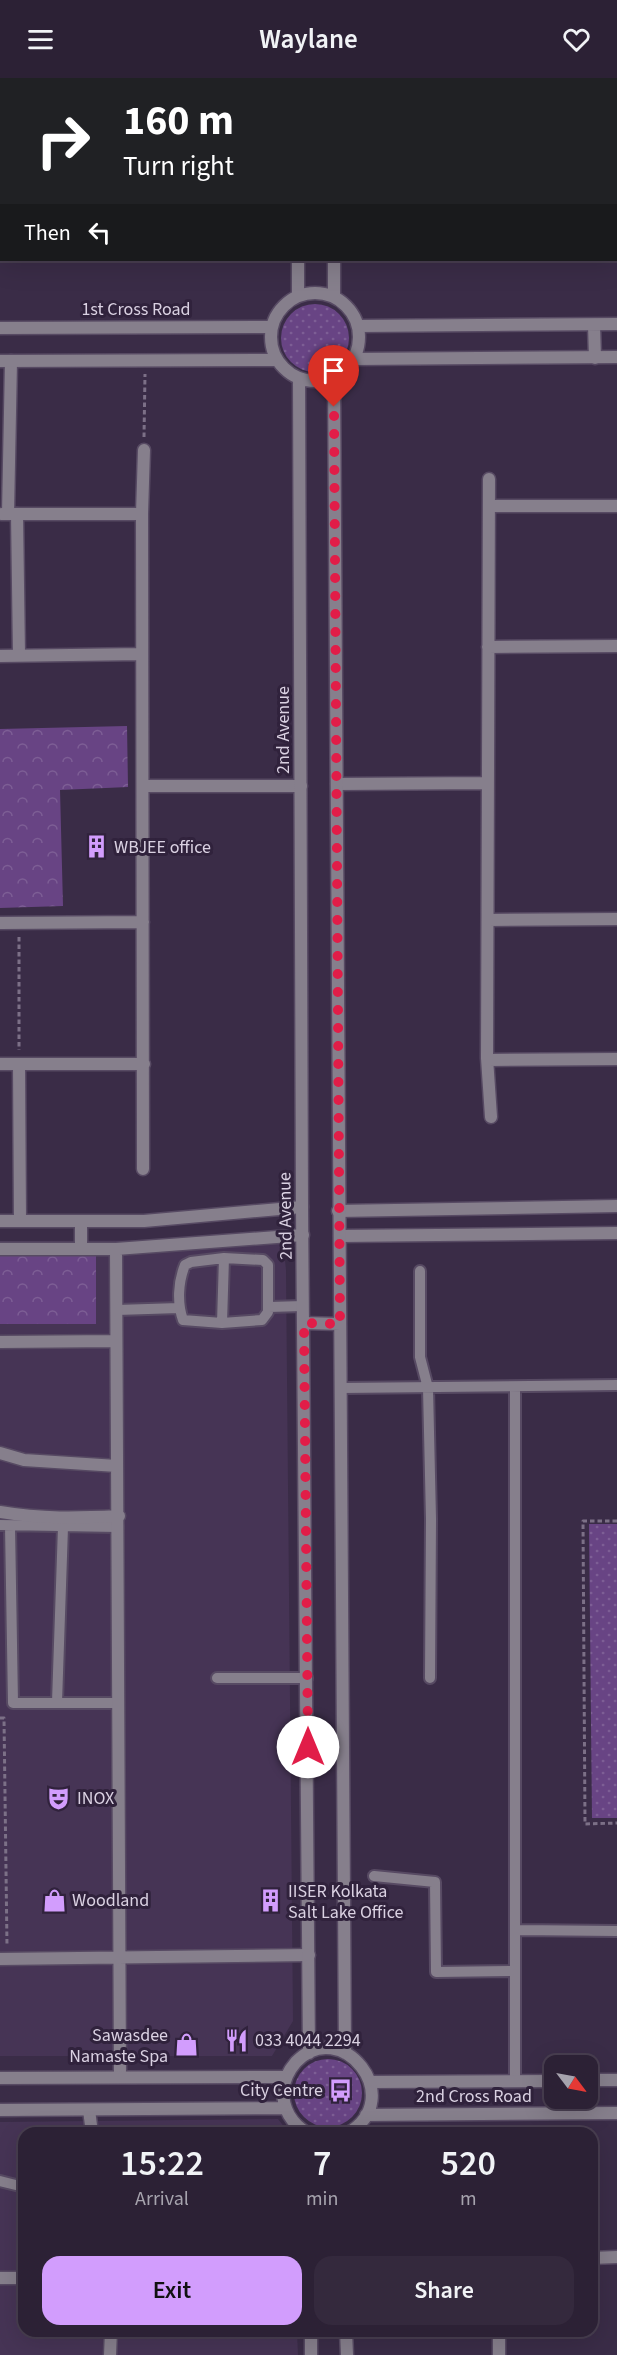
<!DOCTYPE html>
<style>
body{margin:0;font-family:"Source Sans 3",sans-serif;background:#34293d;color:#f1f3f6;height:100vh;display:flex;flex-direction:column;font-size:22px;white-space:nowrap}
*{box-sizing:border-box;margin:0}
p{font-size:20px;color:#a6a3ad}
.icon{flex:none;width:33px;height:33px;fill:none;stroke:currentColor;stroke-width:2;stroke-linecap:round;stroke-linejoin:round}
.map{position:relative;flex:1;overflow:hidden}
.details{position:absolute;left:18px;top:2049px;width:580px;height:210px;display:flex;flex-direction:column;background:#2c2135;border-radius:18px;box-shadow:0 6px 24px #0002,0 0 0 2px #483e50}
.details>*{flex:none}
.top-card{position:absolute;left:0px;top:0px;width:618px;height:183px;box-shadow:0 6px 24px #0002,0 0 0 2px #483e50;background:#202124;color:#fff;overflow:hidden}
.needle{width:39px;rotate:122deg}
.buttons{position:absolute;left:544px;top:1977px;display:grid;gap:12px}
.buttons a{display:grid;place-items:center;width:54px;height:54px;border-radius:12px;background:#2c2135;box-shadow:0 6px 24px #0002,0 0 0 2px #483e50;font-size:30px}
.pin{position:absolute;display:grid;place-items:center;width:51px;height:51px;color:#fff;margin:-62px -26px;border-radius:50% 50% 50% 0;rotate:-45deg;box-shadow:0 0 6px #0007}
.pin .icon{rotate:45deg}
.me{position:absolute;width:66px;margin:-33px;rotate:0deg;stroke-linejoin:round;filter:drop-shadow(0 0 4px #0008)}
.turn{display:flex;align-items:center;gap:21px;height:126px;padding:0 24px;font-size:27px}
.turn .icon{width:78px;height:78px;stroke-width:2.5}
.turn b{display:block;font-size:42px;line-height:51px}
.then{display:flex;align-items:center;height:57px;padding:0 24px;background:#0003;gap:12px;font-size:22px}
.eta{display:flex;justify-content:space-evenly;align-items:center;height:102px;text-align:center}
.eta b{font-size:36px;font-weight:600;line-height:42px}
.action{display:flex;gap:12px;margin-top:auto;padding:12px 24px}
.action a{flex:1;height:69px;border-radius:18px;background:#d29dfd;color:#111;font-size:24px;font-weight:600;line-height:69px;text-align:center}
.action a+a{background:#34293d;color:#f1f3f6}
header{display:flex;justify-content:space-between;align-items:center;height:78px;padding:0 24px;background:#2c2135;font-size:27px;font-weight:600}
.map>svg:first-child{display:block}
.built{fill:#463455}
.grass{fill:url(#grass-dots)}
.park{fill:url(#park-crowns)}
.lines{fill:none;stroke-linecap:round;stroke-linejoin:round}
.service-casing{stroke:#574a63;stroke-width:14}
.pedestrian-casing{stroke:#574a63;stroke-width:15}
.minor-casing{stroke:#574a63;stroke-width:15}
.tertiary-casing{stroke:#574a63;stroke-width:15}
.path{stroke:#7c7087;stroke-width:3;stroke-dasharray:4.5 3;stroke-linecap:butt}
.service{stroke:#867f8c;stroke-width:10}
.pedestrian{stroke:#867f8c;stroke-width:12}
.minor{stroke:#867f8c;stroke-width:12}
.tertiary{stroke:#867f8c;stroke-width:12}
.route{stroke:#e11d48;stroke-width:10;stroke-dasharray:0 18}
.labels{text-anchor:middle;stroke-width:6;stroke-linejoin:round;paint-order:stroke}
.street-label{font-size:18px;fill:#dad1e2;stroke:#30223c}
.poi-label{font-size:18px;fill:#dad1e2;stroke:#30223c;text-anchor:start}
</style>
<header><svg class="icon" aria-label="menu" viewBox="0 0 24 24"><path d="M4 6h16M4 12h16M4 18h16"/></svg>Waylane<svg class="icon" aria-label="heart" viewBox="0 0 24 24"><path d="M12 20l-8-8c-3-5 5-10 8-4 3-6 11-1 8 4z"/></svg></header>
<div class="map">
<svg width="617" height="2277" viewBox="0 0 617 2277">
<defs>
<pattern id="grass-dots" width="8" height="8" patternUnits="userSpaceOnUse" patternTransform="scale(1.5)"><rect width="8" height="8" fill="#684484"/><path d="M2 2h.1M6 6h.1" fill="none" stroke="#7d5e95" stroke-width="1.8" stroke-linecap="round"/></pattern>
<pattern id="park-crowns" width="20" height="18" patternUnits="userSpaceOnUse" patternTransform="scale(1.5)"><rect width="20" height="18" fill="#684484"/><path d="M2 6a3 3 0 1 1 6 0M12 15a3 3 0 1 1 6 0" fill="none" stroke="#7d5e95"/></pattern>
</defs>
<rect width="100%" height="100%" fill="#3a2c47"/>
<!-- built -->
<path class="built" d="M283,1162L286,1192L293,1943L272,1978H0V1163Z
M278,2041L289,2055H24V2253H297L298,2277H0V2044Z"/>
<!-- grass -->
<path class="grass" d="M281 260a34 34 0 1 1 68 0a34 34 0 1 1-68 0Z
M589,1446H617V1740H592Z
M294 2015a34 34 0 1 1 68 0a34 34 0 1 1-68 0Z"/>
<!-- park -->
<path class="park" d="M127,648L128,709L60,712L63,828L0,830V651Z
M0,1173H96V1246H0Z"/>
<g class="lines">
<defs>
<path id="service" d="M224,1180L263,1182L268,1187V1234L262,1242L222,1245L183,1242C177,1225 178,1204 185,1187L191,1184Z
M420,1193V1279L428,1310L431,1441L430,1600
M269,1229L303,1228
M117,1232L179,1230
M222,1245L224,1180
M341,1310L617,1307
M0,1447L118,1449
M10,1448L13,1625H118
M217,1600H307
M57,1624L63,1449
M374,1798L435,1804L436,1894L515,1893
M517,1852L617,1853
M515,2003V1309
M0,2103L24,2109"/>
<path id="pedestrian" d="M17,436L19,577"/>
<path id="minor" d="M10,0V2
M458,0V2
M151,2V0
M0,91H2
M616,98H617
M489,401L487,980L491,1039
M489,428H617
M2,436H142
M8,436L11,283
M488,569L617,568
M0,578L142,576
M337,706L488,705
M144,708H301
M488,842L617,841
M0,845L143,844
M488,982L617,981
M0,986H144
M19,986L20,1143
M143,1091L142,436L144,372
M338,1133L617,1128
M0,1143H144L302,1129
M81,1143V1171
M340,1158L617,1155
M0,1171H116L303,1157
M116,1171L120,1999
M0,1264L116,1263
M0,1375L24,1382L117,1388
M0,1434C42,1441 77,1440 119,1438
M0,1881L309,1877
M89,2032L92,2055
M592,2180L617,2179
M0,2200H24
M499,2253V2277
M110,2277L111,2253"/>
<path id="tertiary" d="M297,0V2
M333,0V2
M298,182V218
M334,182V218
M271 259a44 44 0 1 1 88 0a44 44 0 1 1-88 0Z
M594,247L595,280
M359,248L617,246
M0,250L272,249
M354,281L617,279
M0,283L277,282
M334,299L345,1975
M299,300L302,1129L309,1975
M304,1245L340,1246
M0,2000L286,1999
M588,2002H617
M370,2004L555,2003
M0,2032L285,2030
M366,2037L617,2035
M307,2055C291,2045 283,2032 283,2013C284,2002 289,1992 296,1984C341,1937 408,2020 348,2055
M311,2253V2277
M346,2253L347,2277"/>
</defs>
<!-- service casing -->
<use href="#service" class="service-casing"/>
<!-- pedestrian casing -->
<use href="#pedestrian" class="pedestrian-casing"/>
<!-- minor casing -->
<use href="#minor" class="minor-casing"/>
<!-- tertiary casing -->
<use href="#tertiary" class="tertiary-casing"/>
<!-- path -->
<path class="path" d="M144,359L145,296
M19,859V972
M617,1443H583L585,1746L617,1745
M0,1640H4L7,1868"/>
<!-- service -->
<use href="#service" class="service"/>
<!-- pedestrian -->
<use href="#pedestrian" class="pedestrian"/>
<!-- minor -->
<use href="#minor" class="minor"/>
<!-- tertiary -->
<use href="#tertiary" class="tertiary"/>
</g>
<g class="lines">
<!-- route -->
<path class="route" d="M308,1669L304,1245L340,1246L334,329"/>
</g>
<!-- icons -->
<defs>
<symbol id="building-bare" viewBox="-9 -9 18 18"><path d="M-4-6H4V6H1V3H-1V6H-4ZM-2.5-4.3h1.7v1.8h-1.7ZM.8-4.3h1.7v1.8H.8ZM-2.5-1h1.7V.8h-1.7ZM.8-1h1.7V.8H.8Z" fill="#d29dfd" stroke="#30223c" stroke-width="2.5" paint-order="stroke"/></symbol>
<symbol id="theatre-bare" viewBox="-9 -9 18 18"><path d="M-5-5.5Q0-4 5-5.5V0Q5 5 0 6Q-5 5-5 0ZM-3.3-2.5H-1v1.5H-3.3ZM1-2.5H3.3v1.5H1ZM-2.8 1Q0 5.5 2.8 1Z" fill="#d29dfd" stroke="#30223c" stroke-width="2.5" paint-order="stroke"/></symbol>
<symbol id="shop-bare" viewBox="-9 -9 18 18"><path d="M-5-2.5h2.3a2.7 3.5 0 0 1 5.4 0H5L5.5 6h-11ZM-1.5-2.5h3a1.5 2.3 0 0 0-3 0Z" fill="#d29dfd" stroke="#30223c" stroke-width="2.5" paint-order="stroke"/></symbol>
<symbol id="restaurant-bare" viewBox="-9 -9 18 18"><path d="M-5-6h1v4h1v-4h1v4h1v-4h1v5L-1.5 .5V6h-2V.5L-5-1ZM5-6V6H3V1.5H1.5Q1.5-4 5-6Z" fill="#d29dfd" stroke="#30223c" stroke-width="2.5" paint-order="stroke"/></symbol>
<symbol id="bus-bare" viewBox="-9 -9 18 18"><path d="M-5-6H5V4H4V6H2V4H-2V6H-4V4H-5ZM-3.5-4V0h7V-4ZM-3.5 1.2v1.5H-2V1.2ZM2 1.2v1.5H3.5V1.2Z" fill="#d29dfd" stroke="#30223c" stroke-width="2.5" paint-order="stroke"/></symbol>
</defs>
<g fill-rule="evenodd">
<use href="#building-bare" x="80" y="752" width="33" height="33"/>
<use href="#theatre-bare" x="42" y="1704" width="33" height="33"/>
<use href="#shop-bare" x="38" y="1806" width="33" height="33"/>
<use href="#building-bare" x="254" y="1806" width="33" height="33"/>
<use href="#restaurant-bare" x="220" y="1946" width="33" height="33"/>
<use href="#shop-bare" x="170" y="1950" width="33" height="33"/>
<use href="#bus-bare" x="324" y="1996" width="33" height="33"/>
</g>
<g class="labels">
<!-- street labels -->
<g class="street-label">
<text x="136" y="237">1st Cross Road</text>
<text transform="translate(283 652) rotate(-90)" y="6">2nd Avenue</text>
<text transform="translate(285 1138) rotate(-91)" y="6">2nd Avenue</text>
<text x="474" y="2024">2nd Cross Road</text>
</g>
<!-- poi labels -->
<g class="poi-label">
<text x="114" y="775">WBJEE office</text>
<text x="77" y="1726">INOX</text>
<text x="288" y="1819">IISER Kolkata<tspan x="288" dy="21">Salt Lake Office</tspan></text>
<text x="72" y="1828">Woodland</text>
<text x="168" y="1963" text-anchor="end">Sawasdee<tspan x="168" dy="21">Namaste Spa</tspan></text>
<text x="255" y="1968">033 4044 2294</text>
<text x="323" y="2018" text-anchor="end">City Centre</text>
</g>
</g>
</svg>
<div class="buttons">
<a><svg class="needle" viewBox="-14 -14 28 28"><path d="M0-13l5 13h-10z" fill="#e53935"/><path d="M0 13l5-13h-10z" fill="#a6a3ad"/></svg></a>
</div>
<div class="pin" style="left:334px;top:329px;background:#d93025"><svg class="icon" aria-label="arrive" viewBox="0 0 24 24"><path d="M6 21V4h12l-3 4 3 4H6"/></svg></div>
<svg class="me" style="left:308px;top:1669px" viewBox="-20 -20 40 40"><circle r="19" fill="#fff"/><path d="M0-13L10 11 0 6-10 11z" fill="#e11d48"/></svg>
<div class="top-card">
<div class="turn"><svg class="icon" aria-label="right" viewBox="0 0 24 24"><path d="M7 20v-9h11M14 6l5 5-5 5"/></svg><div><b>160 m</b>Turn right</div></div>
<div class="then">Then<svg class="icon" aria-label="left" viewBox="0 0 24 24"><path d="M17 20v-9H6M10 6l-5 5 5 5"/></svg></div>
</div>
<section class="details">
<div class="eta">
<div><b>15:22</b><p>Arrival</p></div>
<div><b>7</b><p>min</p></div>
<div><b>520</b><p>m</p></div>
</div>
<div class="action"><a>Exit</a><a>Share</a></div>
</section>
</div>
